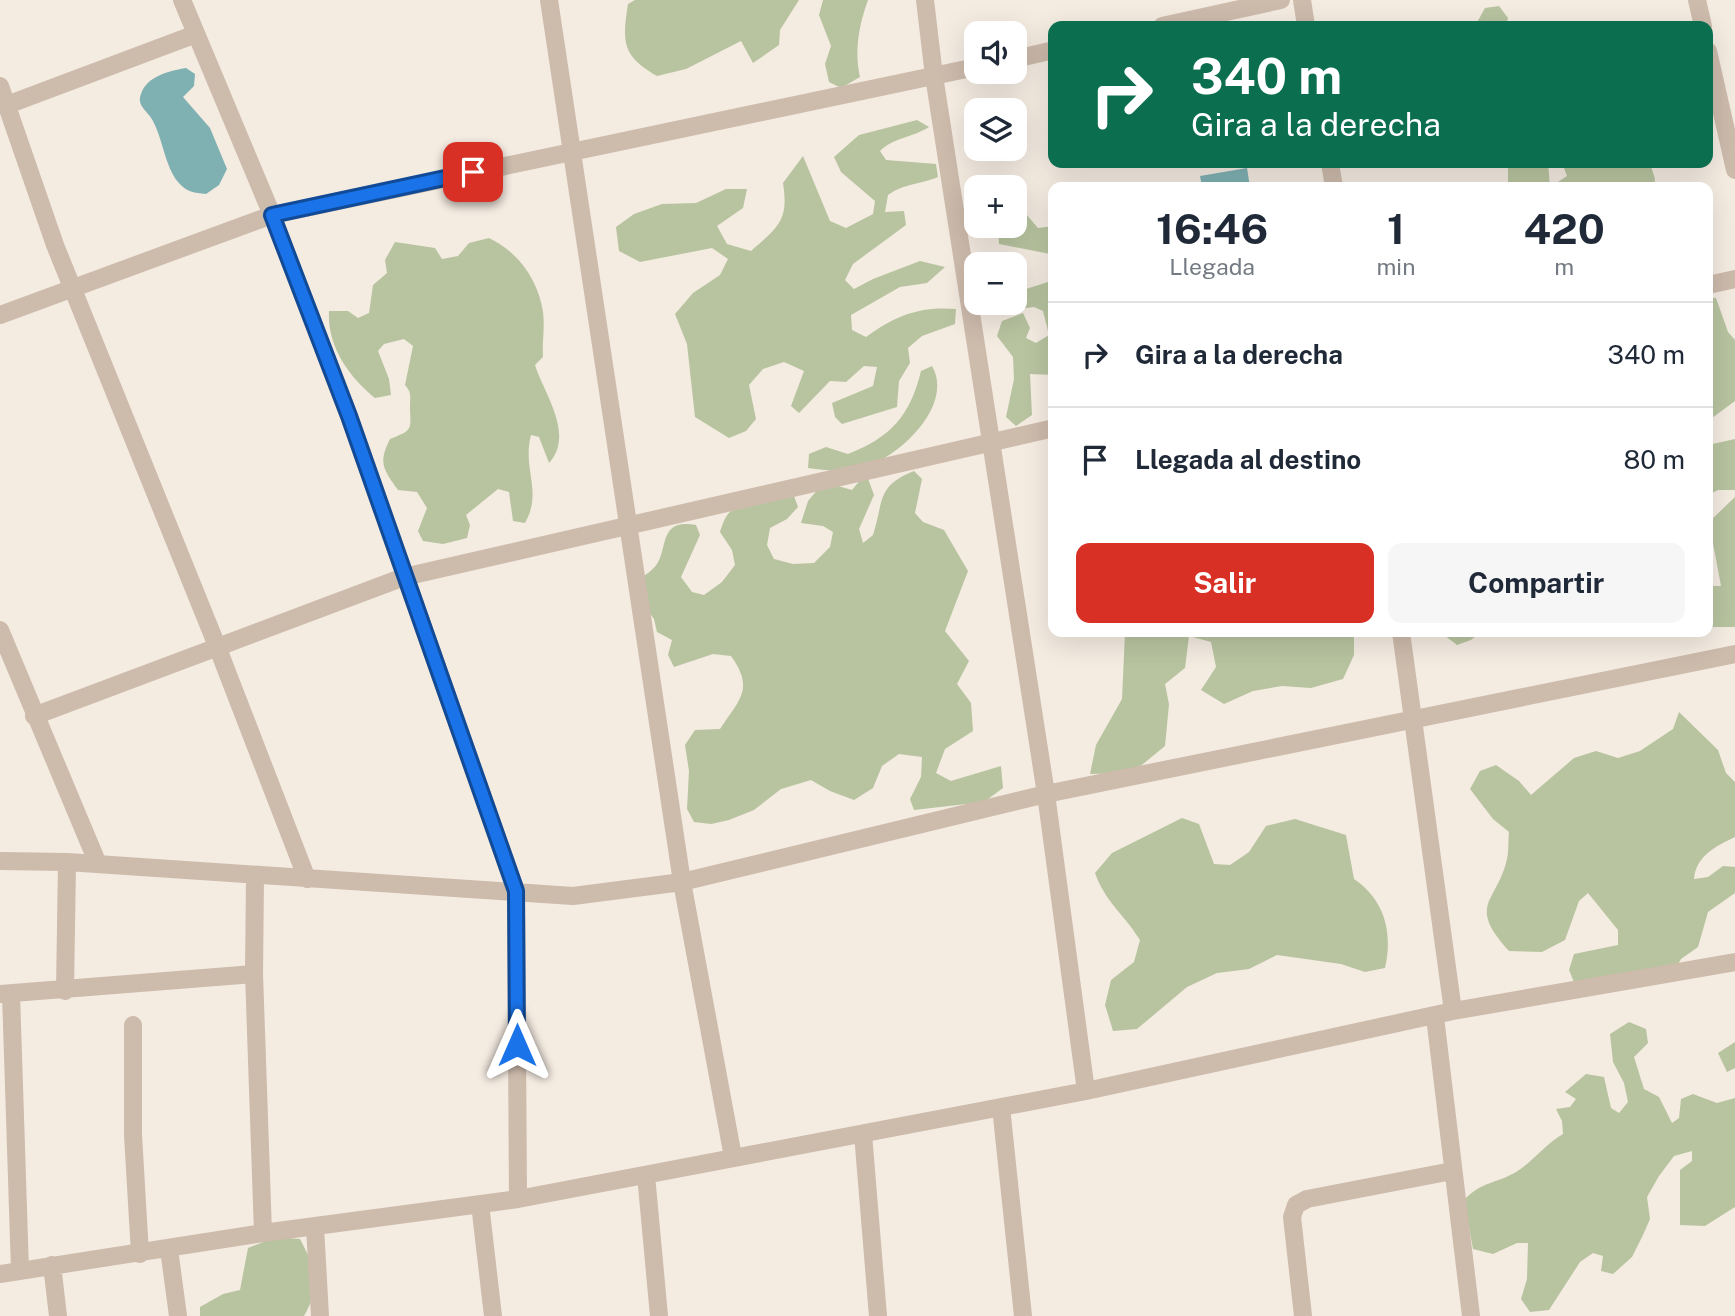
<!DOCTYPE html>
<html lang="es">
<meta charset="utf-8">
<style>
body{margin:0;font-family:"Public Sans",sans-serif;background:#f6f6f7;color:#1f2937;height:100vh;display:flex;flex-direction:column;font-size:26px;white-space:nowrap}
*{box-sizing:border-box;margin:0}
p{font-size:23px;color:#747a83}
.icon{flex:none;width:38px;height:38px;fill:none;stroke:currentColor;stroke-width:2;stroke-linecap:round;stroke-linejoin:round}
.map{position:relative;flex:1;overflow:hidden}
.side{position:absolute;left:1048px;top:182px;width:665px;height:455px;display:flex;flex-direction:column;background:#fff;border-radius:14px;box-shadow:0 7px 28px #0002}
.side>*{flex:none}
.hud{position:absolute;left:1048px;top:21px;width:665px;height:147px;border-radius:14px;box-shadow:0 7px 28px #0002;background:#0b6e4f;color:#fff;overflow:hidden}
.fabs{position:absolute;left:964px;top:21px;display:grid;gap:14px}
.fabs a{display:grid;place-items:center;width:63px;height:63px;border-radius:14px;background:#fff;box-shadow:0 7px 28px #0002;font-size:35px}
.pin{position:absolute;display:grid;place-items:center;width:60px;height:60px;color:#fff;margin:-30px;border-radius:14px;box-shadow:0 4px 10px #0006}
.me{position:absolute;width:77px;margin:-38px;rotate:0deg;stroke-linejoin:round;filter:drop-shadow(0 0 5px #0008)}
.turn{display:flex;align-items:center;gap:24px;height:147px;padding:0 28px;font-size:32px}
.turn .icon{width:91px;height:91px;stroke-width:2.5}
.turn b{display:block;font-size:49px;line-height:60px}
.eta{display:flex;justify-content:space-evenly;align-items:center;height:119px;text-align:center}
.eta b{font-size:42px;font-weight:700;line-height:49px}
.cta{display:flex;gap:14px;margin-top:auto;padding:14px 28px}
.cta a{flex:1;height:80px;border-radius:14px;background:#d93025;color:#fff;font-size:28px;font-weight:700;line-height:80px;text-align:center}
.cta a+a{background:#f6f6f7;color:#1f2937}
ul{padding:0;list-style:none}
li{display:flex;align-items:center;gap:21px;height:105px;padding:0 28px;border-top:2px solid #e0e1e3}
li div{flex:1}
li b{display:block;font-size:26px}
li em{font-style:normal}
.map>svg:first-child{display:block}
.green{fill:#b8c4a0}
.water{fill:#7fb0b2}
.lines{fill:none;stroke-linecap:round;stroke-linejoin:round}
.minor{stroke:#cdbbac;stroke-width:18}
.route-casing{stroke:#114b97;stroke-width:18}
.route{stroke:#1a73e8;stroke-width:12}
</style>
<div class="map">
<svg width="1735" height="1316" viewBox="0 0 1735 1316">
<rect width="100%" height="100%" fill="#f4ebe1"/>
<!-- green -->
<path class="green" d="M635,0H799L780,30L779,45L753,63L741,41L686,69L657,76C622,56 622,42 628,4Z
M823,0H868C859,25 854,51 860,77L841,88L829,82L825,64L831,46L819,15Z
M1499,6L1508,18L1506,26H1475L1485,8Z
M917,120L929,127C912,138 894,137 880,151L886,160L936,164L938,177C919,185 905,183 888,195L885,212L904,211L906,225L853,264L845,280L854,289L873,279L920,261L945,267L927,283L900,287L851,315L852,330L866,337C895,316 919,306 956,309L955,324L922,336L908,348L910,363L899,381L897,407L842,424L835,417L832,403L873,386L877,367L864,366L846,382L830,381L799,413L791,406L804,371L784,362L763,369L749,385L756,419L746,431L729,438L695,417L687,344L675,314L693,293L720,275L728,259L712,248L640,262L619,251L616,227L634,214L662,204L696,203L726,189H747L743,208L717,226L727,244L751,251C778,227 789,221 783,183L803,156L830,221L846,228L873,214L875,201L841,172L834,157L859,135Z
M1513,163H1548L1550,187L1567,176L1562,163H1650L1655,179L1654,187H1508V165Z
M1015,213L1026,214L1038,228L1053,226V260L1050,254L999,244L998,226H1015Z
M489,238C518,252 538,279 543,312C545,327 542,342 543,357L535,365C544,394 575,434 549,463L539,437L531,435C522,469 543,491 525,523L513,521L509,492L498,489L466,515L470,525L467,538L443,544L423,541L418,531L427,508L417,492L398,490C383,469 378,463 390,439C415,430 410,428 410,406C410,396 412,393 405,385L413,346L404,339L384,344L378,351L389,379L391,395L375,398C349,377 327,346 329,311H348L358,318L369,313L373,285L387,273L385,260L395,242L435,248L442,259L458,256L469,243Z
M1014,253L1015,268V264H991L992,259Z
M1015,279L1026,289L1054,280L1053,375L1030,374L1032,415L1016,426L1006,417L1014,379L1013,357L997,336L1002,321L1023,313L1030,328L1026,338L1036,343L1049,335L1043,311L1034,307L1002,311L999,303H1015Z
M1708,297L1716,298L1728,332L1735,340V401L1708,421Z
M932,366C954,404 902,454 868,466C849,472 828,471 808,468L809,454L826,447L848,454C891,437 910,416 921,371Z
M1735,439V490H1718L1708,495V445Z
M914,471L922,479L915,513L923,522L944,530L968,571L945,631L969,661L957,684L971,703L973,731L945,749L936,773L951,781L1001,766L1003,788L984,802L914,810L910,799L921,777L922,757L899,754L882,766L873,788L854,800L830,791L811,780L781,789L754,810L729,820L711,824L694,822L687,809L689,771L685,745L695,730L720,729C739,700 755,689 731,656L713,654L674,667L668,655L672,640L657,632L654,619L639,599V580C645,575 653,570 657,564C668,547 659,518 696,525L700,535L681,577L692,592L704,595L722,582L735,565L732,550L720,532C722,526 725,516 730,512C737,505 782,498 794,496L798,507L787,519L770,528L767,545L774,559L793,564L814,563L830,547L833,532L823,526L801,523L808,501L824,482L852,490L866,473L874,495L859,529L863,543L873,535C884,501 876,486 914,471Z
M1735,497V627H1708V586H1721L1709,522Z
M1440,632H1481L1471,640L1457,645Z
M1125,633L1354,632V655L1343,679L1311,688L1282,686L1253,691L1224,704L1201,690L1216,667L1211,642L1189,636L1185,668L1165,684L1169,704L1165,746L1132,773L1090,774L1096,745L1122,699Z
M1679,712L1718,750L1726,773L1735,782V837C1716,846 1696,856 1694,879L1708,877L1723,866L1735,867V893L1708,912L1698,947L1681,959L1671,976L1576,987L1569,970L1574,954L1618,945V930L1588,893L1579,901L1565,940L1542,952L1509,951C1466,904 1497,903 1507,859C1509,851 1508,840 1509,832L1493,819L1470,789L1480,771L1496,765L1519,781L1531,795L1574,758L1596,751L1618,758L1640,751L1673,729Z
M1182,818L1199,824L1214,864L1230,865L1249,852L1266,826L1295,819L1346,835L1354,879C1385,900 1393,933 1385,968L1365,972L1341,964L1277,955L1249,969L1217,973L1187,987L1137,1029L1113,1031L1105,1005L1111,980L1134,962L1140,940C1123,913 1106,903 1095,873L1112,853Z
M1629,1022L1646,1029L1648,1043L1634,1057L1644,1089L1659,1097L1672,1123L1679,1118L1681,1099L1693,1094L1717,1103L1735,1098V1207L1705,1226L1680,1225V1170L1692,1161V1151L1674,1156L1659,1176L1647,1197L1650,1219L1643,1235L1632,1257L1613,1274L1601,1271L1603,1256L1593,1253L1580,1262L1549,1310L1530,1312L1521,1299L1527,1279L1528,1243H1517L1493,1254L1473,1249L1464,1200C1482,1181 1496,1184 1516,1172C1534,1161 1545,1144 1563,1134L1562,1121L1556,1109L1570,1107L1576,1099L1565,1092L1586,1074L1604,1077L1611,1108L1619,1113L1628,1102L1624,1083L1613,1062L1610,1034Z
M1735,1042V1068L1727,1072L1718,1053Z
M276,1237L300,1239C316,1270 322,1284 304,1316H200V1307L223,1294L240,1290L248,1248Z"/>
<!-- water -->
<path class="water" d="M186,68L195,74L194,86L183,97L210,128L227,169L219,185L206,194C195,193 186,192 178,182C165,166 163,140 153,121C148,111 136,106 141,94C147,76 169,71 186,68Z
M1247,168L1250,187H1202L1200,176Z"/>
<g class="lines">
<!-- minor -->
<path class="minor" d="M182,0L272,215L349,416L516,891L518,1199
M549,0L682,882L733,1157
M925,0L934,76L1046,794L1086,1091
M1302,0L1306,26
M1697,0L1703,26
M1162,26L1281,0
M1708,51L1735,170
M1015,59L1054,50
M0,86L55,245L217,646L307,879
M7,105L196,34
M1330,163L1334,187
M1708,285L1735,279
M0,315L272,215L976,67
M0,630L98,864
M1401,632L1453,1011
M34,716L404,577L1054,428
M0,861L67,862L573,896L682,882L1046,794L1735,654
M255,876L254,974L263,1233
M65,991L67,862
M0,994L254,974
M11,994L20,1270
M1435,1017L1471,1316
M133,1025V1135L140,1254
M1001,1107L1023,1316
M863,1134L878,1316
M646,1175L659,1316
M480,1204L493,1316
M315,1227L320,1316
M169,1249L178,1316
M52,1265L58,1316
M0,1274L263,1233L518,1199L1086,1091L1453,1011L1735,962
M1303,1316L1292,1217L1296,1205L1307,1199L1452,1171"/>
</g>
<g class="lines">
<defs>
<path id="route" d="M473,172L272,215L349,416L516,891L517,1045"/>
</defs>
<!-- route casing -->
<use href="#route" class="route-casing"/>
<!-- route -->
<use href="#route" class="route"/>
</g>
</svg>
<div class="fabs">
<a><svg class="icon" aria-label="sound" viewBox="0 0 24 24"><path d="M4 9h4l5-4v14l-5-4H4zM17 9q2 3 0 6"/></svg></a>
<a><svg class="icon" aria-label="layers" viewBox="0 0 24 24"><path d="M12 4l9 5-9 5-9-5zM3 14l9 5 9-5"/></svg></a>
<a>+</a>
<a>−</a>
</div>
<div class="pin" style="left:473px;top:172px;background:#d93025"><svg class="icon" aria-label="arrive" viewBox="0 0 24 24"><path d="M6 21V4h12l-3 4 3 4H6"/></svg></div>
<svg class="me" style="left:517px;top:1045px" viewBox="-20 -20 40 40"><path d="M0-17L14 15 0 8-14 15z" fill="#1a73e8" stroke="#fff" stroke-width="4"/></svg>
<div class="hud">
<div class="turn"><svg class="icon" aria-label="right" viewBox="0 0 24 24"><path d="M7 20v-9h11M14 6l5 5-5 5"/></svg><div><b>340 m</b>Gira a la derecha</div></div>
</div>
<section class="side">
<div class="eta">
<div><b>16:46</b><p>Llegada</p></div>
<div><b>1</b><p>min</p></div>
<div><b>420</b><p>m</p></div>
</div>
<ul>
<li><svg class="icon" aria-label="right" viewBox="0 0 24 24"><path d="M7 20v-9h11M14 6l5 5-5 5"/></svg><div><b>Gira a la derecha</b></div><em>340 m</em></li>
<li><svg class="icon" aria-label="arrive" viewBox="0 0 24 24"><path d="M6 21V4h12l-3 4 3 4H6"/></svg><div><b>Llegada al destino</b></div><em>80 m</em></li>
</ul>
<div class="cta"><a>Salir</a><a>Compartir</a></div>
</section>
</div>
